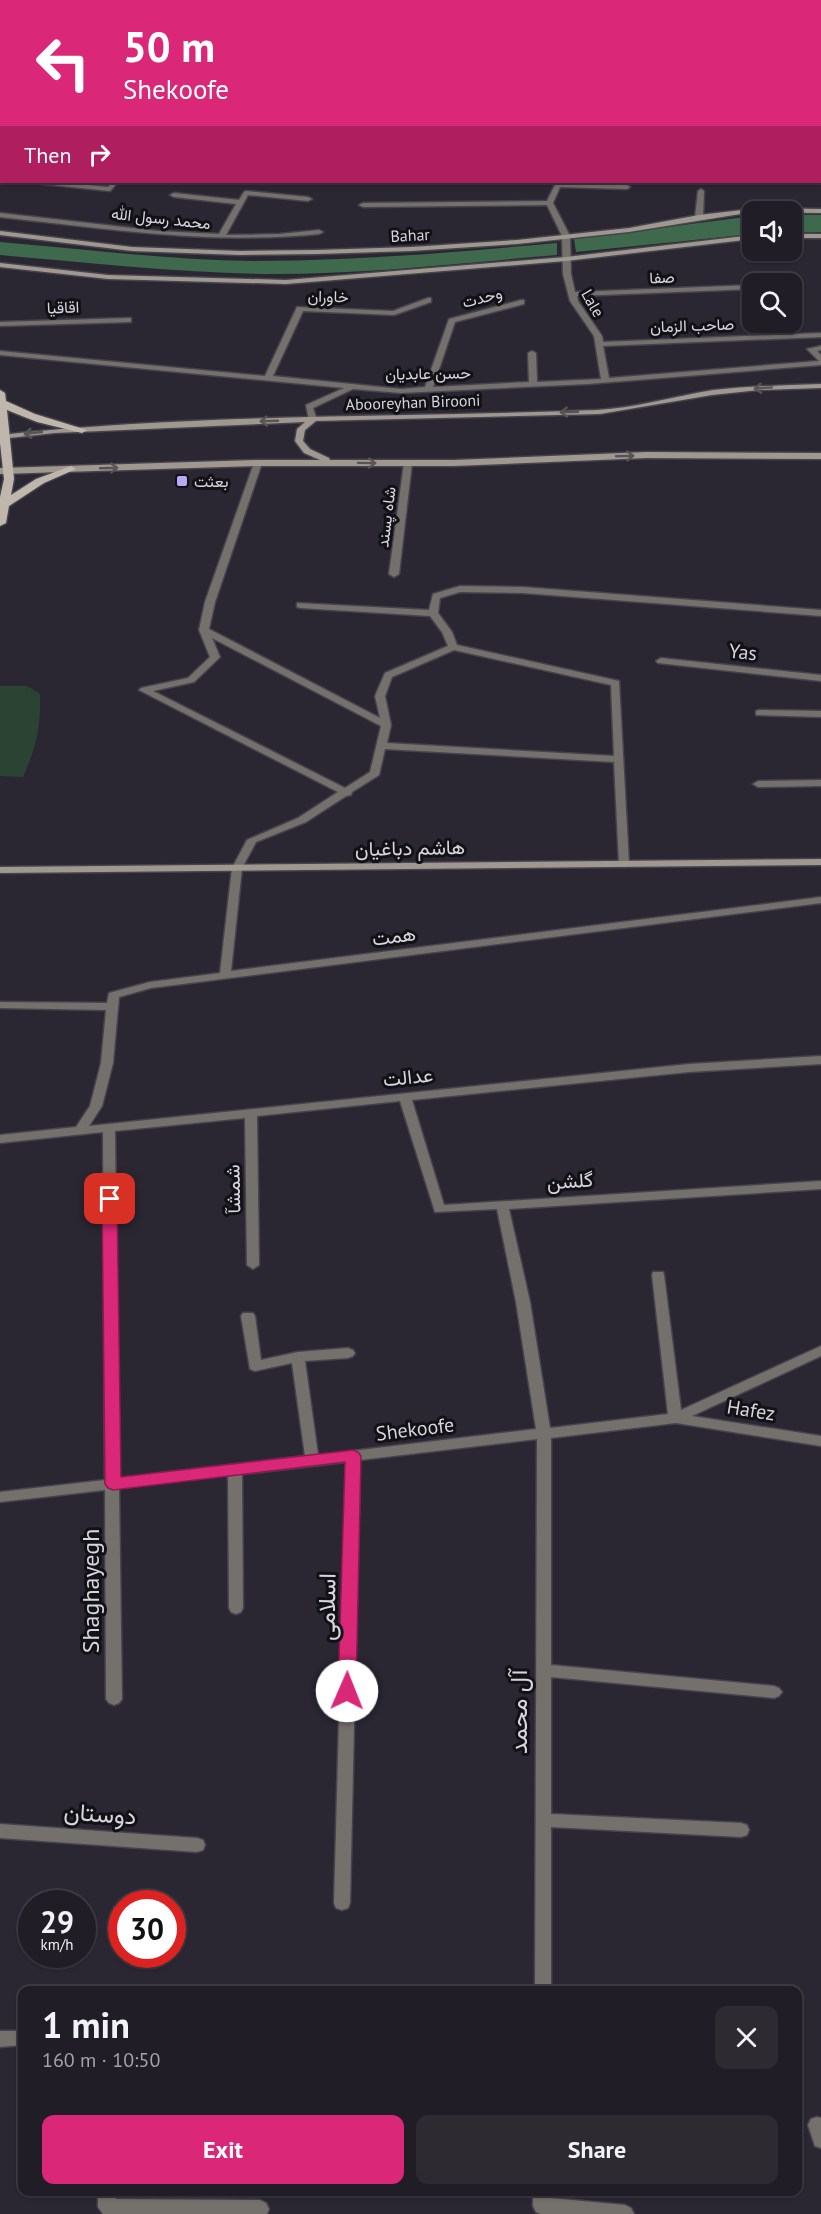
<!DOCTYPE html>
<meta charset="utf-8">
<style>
body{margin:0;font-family:"PT Sans",Vazirmatn,sans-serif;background:#2d2a32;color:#f1f3f6;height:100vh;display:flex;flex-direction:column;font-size:22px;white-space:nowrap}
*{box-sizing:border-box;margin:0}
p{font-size:20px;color:#a2a2a7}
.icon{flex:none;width:33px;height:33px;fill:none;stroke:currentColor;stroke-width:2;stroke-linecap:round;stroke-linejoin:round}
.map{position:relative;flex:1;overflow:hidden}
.panel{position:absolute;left:18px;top:1986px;width:784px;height:210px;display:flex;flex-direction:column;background:#201d26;border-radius:12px;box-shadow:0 2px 4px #0004,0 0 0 2px #3d3b43}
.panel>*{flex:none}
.guide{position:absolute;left:0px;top:0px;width:822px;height:183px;box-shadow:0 2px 4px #0004,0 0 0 2px #3d3b43;background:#db2777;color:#fff;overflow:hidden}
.buttons{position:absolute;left:742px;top:201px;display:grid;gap:12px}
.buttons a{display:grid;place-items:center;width:60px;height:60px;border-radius:12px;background:#201d26;box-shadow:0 2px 4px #0004,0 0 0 2px #3d3b43;font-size:30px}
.speed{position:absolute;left:18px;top:1890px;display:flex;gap:12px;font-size:30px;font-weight:700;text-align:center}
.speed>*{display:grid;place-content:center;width:78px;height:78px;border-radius:50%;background:#201d26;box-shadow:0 2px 4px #0004,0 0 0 2px #3d3b43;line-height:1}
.speed small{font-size:15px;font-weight:400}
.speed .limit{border:9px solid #d22;background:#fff;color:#111}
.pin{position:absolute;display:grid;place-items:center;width:51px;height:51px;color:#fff;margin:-26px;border-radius:12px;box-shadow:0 3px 9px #0006}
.me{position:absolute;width:66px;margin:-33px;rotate:1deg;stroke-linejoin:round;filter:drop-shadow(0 0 4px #0008)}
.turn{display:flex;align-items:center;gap:21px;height:126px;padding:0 24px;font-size:27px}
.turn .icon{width:78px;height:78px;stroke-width:2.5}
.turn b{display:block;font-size:42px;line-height:51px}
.then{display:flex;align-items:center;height:57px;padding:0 24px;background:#0003;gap:12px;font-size:22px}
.round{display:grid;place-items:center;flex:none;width:63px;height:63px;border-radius:12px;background:#2d2a32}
.headline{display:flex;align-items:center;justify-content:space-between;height:102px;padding:0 24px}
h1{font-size:36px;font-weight:700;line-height:45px}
.primary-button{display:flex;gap:12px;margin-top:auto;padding:12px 24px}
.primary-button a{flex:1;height:69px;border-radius:12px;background:#db2777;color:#fff;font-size:24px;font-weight:700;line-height:69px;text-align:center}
.primary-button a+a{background:#2d2a32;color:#f1f3f6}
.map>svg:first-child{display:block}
.green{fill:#2b4333}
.forest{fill:#3e694d}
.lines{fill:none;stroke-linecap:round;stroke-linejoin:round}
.street-casing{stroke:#46434e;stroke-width:3}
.secondary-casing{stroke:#46434e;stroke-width:3}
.primary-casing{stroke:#46434e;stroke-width:3}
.street{fill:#74706b;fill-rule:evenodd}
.secondary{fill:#9f988f;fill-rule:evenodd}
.primary{fill:#c0b7ac;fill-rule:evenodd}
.oneway{stroke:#585452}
.route{fill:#db2777;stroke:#8e194d;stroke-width:1.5}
.poi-dot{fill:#baaaf6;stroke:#121116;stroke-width:2}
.labels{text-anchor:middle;stroke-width:6;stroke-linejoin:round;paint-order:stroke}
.far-street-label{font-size:16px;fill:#d7d6de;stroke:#121116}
.far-poi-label{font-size:16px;fill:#d7d6de;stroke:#121116;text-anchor:start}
.street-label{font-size:20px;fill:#d7d6de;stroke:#121116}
.near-street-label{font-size:24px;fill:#d7d6de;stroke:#121116}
</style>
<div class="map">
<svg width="821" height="2214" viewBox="0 0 821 2214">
<rect width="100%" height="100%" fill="#2a2733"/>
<!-- green -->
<path class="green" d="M0,686H27L40,694C41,726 36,748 23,777L0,776Z"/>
<!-- forest -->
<path class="forest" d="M792,215H821V232L792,233Z
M753,216V234L576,252L574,239Z
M0,242C84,249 169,260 253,261C355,261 456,252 557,243V255C462,263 367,274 272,274C181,273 91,263 0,255Z"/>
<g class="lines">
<defs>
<path id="street" d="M163,0H169L162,2Z
M627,0H633V2H627Z
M0,14H2V18H0Z
M820,25H821V29H820Z
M820,42H821L820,47Z
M820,77H821V81H820Z
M2,104V109H0V105Z
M820,105H821V109H820Z
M0,131H2V135H0Z
M820,151H821V155H820Z
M0,175H2V179H0Z
M40,182H58L108,187L112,182H118L110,191L43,184Z
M560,182L627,185L630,187L627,189L560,187L553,203L570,236L571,274L575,292L753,285V289L577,296L578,301L602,336L603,342L821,333V337L603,346L609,378L819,361L807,349L821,346V350L817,351L821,355V365L588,384L401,393L353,389L313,408L317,420L313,422L309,420L306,405L344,388L0,355V351L265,376L297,307L393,311L428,298H431V302L394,315L303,311L273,376L401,389L425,387L449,319L521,300H524V304L455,322L433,387L529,382L528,353L532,351L536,353L537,382L601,379L594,336L570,301L563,274L562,236L547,205L363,207L359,205L363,203L547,201L555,185Z
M701,189L704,191L703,217L699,219L695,217L698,191Z
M246,191L308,197L312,199L308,201L248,195L226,235L279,234L319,230L323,232L319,234C210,245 108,229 0,217V213L159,231L219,234L236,204L174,197L170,195L174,193L239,200L244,192Z
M128,318H131V322L0,326V322Z
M258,460L262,463L215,602L209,629L380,718L375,696L385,673L448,646L442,632L430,616L300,608L297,607V603L429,610L433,594L460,586L523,587L821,610V616L523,593L460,592L440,598L438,613L452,632L457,645L619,681L629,864L624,867L619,864L614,762L385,749L379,775L352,792L351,795L346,796L306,822L256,842L242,868L231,971L821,897V903L151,988L119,997L113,1063L102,1106L89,1126L689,1064L821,1056V1064L689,1072L412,1100L444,1205L821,1181V1189L509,1209L530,1302L550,1428L668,1414L652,1275L653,1272H663L664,1275L681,1410L821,1346V1356L692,1416L821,1436V1446L676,1423L551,1438V1665L774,1686L779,1688L782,1692L779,1696L774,1698L551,1677V1814L741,1823L747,1825L749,1830L747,1835L741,1837L551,1827V1990H535L537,1439L360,1460L350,1903L348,1908L342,1910L336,1908L334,1903L346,1462L242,1474L243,1608L241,1612L236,1614L231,1612L229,1608L228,1475L119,1488L122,1699L119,1703L114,1705L109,1703L106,1699L105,1490L0,1502V1492L105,1480L103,1132L0,1143V1135L76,1127L90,1106L101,1063L106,1010L0,1008V1002L107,1003L109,993L150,982L220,973L232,868L247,840L298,818L338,792L139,690L141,688L188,678L210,657L199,630L205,602L254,463ZM212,638L381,726L370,772L345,788L153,691L194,682L220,657ZM454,650L611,685L614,756L387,743L391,725L385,696L392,677ZM400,1101L435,1212L497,1209L516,1302L536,1429L318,1455L305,1361L348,1358L353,1356L355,1353L353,1350L348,1348L298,1352L261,1360L255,1316L253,1313H243L241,1316L250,1369L255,1371L292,1363L305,1456L119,1478L115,1131L245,1118L247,1265L253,1269L259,1265L257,1116Z
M408,460L412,463L399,574L394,577L389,574L404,463Z
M661,658L821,675V681L658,663L656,661Z
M759,710L821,711V717L756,715V711Z
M821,780V786L758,787L753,784L758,781Z
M0,1824L197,1838L203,1840L205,1845L203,1850L197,1852L0,1838Z
M0,2031H22V2045L0,2047Z
M817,2117L821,2118V2148L815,2146L808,2125L811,2119Z
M98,2192H116V2199L260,2200L266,2203L269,2209L267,2214H103L98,2207Z
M533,2192H551V2198L625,2205L631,2208L634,2214H541L536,2212L533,2206Z"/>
<path id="secondary" d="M759,208L821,209V213L753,212L629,232L517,244L411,251L318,254L240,255L132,251L0,235V231L132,247L240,251L318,250L411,247L517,240L629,228L699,215Z
M792,234H821V238H792Z
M753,235V239L566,261L286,284L108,279L0,267V263L108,275L286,280L566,257Z
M821,384V388L759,390L712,395L600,414L316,421L305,430L303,441L310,449L329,458L330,460H454L647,452L821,453V459L647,458L454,466H258L0,474V468L258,460H320L304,453L295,441L297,429L305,422L55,433L0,439V435C198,413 398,418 597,410C635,408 675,396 713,390C749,386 785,385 821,384Z
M821,859V865L0,873V867Z"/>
<path id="primary" d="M0,390L5,393L6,401L35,414L87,430L82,433L37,422L7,410L14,479L11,495L36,479L71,466L76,469L44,483L9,506L6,523L0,526V497L4,479L0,443Z"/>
</defs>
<!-- street casing -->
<use href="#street" class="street-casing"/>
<!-- secondary casing -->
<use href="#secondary" class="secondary-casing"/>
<!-- primary casing -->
<use href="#primary" class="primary-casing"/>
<!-- street -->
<use href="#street" class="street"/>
<!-- secondary -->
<use href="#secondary" class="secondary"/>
<!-- primary -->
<use href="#primary" class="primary"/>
</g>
<!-- one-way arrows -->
<defs><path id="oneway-shaft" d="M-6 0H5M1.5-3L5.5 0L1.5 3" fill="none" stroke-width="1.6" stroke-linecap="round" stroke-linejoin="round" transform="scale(1.5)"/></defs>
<g class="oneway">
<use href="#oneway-shaft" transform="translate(763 388) rotate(176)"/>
<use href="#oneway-shaft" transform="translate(569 412) rotate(178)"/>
<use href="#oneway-shaft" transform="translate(269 421) rotate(178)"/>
<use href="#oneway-shaft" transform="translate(33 433) rotate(174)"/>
<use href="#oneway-shaft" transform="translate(625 456) rotate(-2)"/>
<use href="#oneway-shaft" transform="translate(367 463) rotate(1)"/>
<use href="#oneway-shaft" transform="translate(109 468) rotate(-2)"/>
</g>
<!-- route -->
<path class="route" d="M110,1195L117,1199L121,1477L353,1450L358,1452L361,1456L356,1691L353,1696L347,1698L341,1696L338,1691L345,1462L113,1490L108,1488L105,1484L102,1199Z"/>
<!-- markers -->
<rect class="poi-dot" x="176" y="475" width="12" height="12" rx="3"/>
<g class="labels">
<!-- far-street labels -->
<g class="far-street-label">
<text transform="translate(161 218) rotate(6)" y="6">محمد رسول الله</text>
<text transform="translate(410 235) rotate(-3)" y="6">Bahar</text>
<text transform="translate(662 277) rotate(-2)" y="6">صفا</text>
<text transform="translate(328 296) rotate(1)" y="6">خاوران</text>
<text transform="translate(482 297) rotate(-15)" y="6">وحدت</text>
<text transform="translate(593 303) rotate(60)" y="6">Lale</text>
<text transform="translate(63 307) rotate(-2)" y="6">اقاقیا</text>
<text transform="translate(692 325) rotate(-2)" y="6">صاحب الزمان</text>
<text transform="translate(428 373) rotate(-1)" y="6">حسن عابدیان</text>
<text transform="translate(413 402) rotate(-2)" y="6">Abooreyhan Birooni</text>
<text transform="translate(386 517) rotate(-83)" y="6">شاه پسند</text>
</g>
<!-- far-poi labels -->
<g class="far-poi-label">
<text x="194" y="487">بعثت</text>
</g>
<!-- street labels -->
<g class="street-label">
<text transform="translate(743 652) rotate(6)" y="7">Yas</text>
<text transform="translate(410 848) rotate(-1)" y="7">هاشم دباغیان</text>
<text transform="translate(394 936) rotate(-7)" y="7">همت</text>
<text transform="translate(408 1077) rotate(-6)" y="7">عدالت</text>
<text transform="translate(570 1181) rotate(-4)" y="7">گلشن</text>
<text transform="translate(233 1189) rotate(-91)" y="7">شمشآ</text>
<text transform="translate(751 1410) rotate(9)" y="7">Hafez</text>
<text transform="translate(415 1429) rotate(-7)" y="7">Shekoofe</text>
</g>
<!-- near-street labels -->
<g class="near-street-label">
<text transform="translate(91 1591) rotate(-90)" y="8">Shaghayegh</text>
<text transform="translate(327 1607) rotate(-89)" y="8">اسلامی</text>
<text transform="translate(519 1712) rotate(-90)" y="8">آل محمد</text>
<text transform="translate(100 1814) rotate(4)" y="8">دوستان</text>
</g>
</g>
</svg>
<div class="buttons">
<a><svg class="icon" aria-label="sound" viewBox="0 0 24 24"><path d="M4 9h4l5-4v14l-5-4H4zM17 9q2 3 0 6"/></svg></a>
<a><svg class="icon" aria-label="search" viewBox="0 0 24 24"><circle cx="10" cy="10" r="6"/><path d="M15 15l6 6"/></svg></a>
</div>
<div class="speed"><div>29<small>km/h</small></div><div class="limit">30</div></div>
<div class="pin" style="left:110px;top:1199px;background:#d93025"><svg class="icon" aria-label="arrive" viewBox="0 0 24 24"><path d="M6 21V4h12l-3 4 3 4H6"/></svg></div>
<svg class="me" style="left:347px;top:1691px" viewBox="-20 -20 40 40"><circle r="19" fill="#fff"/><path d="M0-13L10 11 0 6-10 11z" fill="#db2777"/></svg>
<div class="guide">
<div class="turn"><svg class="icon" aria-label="left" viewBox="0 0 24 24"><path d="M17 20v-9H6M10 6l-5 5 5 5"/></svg><div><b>50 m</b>Shekoofe</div></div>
<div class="then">Then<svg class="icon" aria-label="right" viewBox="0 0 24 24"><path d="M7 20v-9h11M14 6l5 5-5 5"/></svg></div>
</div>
<section class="panel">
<div class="headline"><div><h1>1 min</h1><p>160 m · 10:50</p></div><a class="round"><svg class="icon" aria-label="close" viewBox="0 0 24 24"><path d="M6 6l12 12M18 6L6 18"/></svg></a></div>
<div class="primary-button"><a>Exit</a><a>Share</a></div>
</section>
</div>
